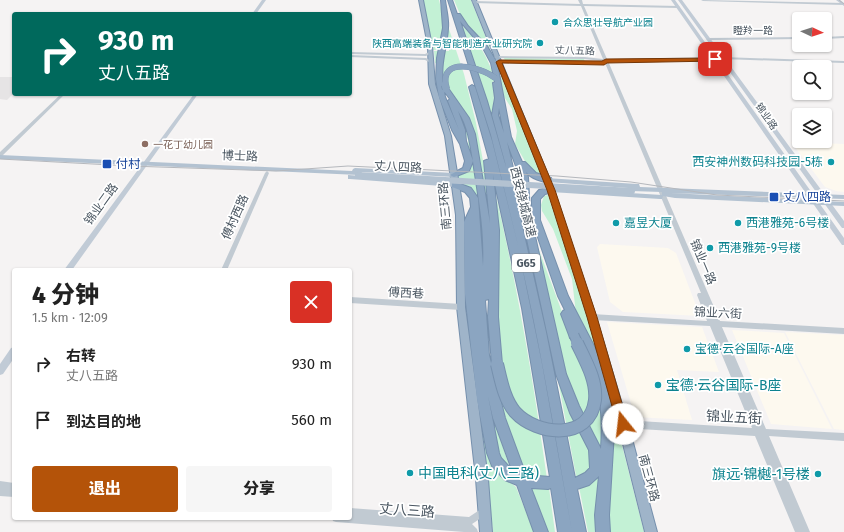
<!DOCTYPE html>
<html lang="zh">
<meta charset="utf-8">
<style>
body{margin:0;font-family:"Fira Sans","Noto Sans SC",sans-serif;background:#f6f6f6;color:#222;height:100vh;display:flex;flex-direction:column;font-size:15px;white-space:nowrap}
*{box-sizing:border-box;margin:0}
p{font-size:13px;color:#767676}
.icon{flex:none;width:22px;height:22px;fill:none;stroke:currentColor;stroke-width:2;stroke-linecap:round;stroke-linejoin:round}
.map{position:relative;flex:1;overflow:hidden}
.details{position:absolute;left:12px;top:268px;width:340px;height:252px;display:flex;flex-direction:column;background:#fff;border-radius:4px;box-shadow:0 1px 3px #0004}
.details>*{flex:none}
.guide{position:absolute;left:12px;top:12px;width:340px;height:84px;border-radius:4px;box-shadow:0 1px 3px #0004;background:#00695c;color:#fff;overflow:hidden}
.needle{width:26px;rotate:94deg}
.fabs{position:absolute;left:792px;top:12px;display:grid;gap:8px}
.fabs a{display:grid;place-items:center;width:40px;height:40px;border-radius:4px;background:#fff;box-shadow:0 1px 3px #0004;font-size:20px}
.pin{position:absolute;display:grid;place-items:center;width:34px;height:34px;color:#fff;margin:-17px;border-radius:8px;box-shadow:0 2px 6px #0006}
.me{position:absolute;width:44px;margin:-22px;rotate:344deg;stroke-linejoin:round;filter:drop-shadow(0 0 3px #0008)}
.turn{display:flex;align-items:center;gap:14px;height:84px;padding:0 20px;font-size:18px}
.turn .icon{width:52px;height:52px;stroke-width:2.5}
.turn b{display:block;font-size:28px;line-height:34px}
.round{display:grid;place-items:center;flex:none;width:42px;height:42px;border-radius:4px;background:#f6f6f6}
.summary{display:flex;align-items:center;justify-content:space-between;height:68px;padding:0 20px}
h1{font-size:24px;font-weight:800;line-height:30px}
.primary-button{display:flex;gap:8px;margin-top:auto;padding:8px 20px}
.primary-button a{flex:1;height:46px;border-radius:4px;background:#b45309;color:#fff;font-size:16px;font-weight:800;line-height:46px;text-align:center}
.primary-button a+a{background:#f6f6f6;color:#222}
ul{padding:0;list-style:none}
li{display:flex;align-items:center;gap:12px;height:56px;padding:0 20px}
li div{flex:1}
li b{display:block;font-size:15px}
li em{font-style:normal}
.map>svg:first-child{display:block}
.commercial{fill:#fdf9ef}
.education{fill:#e6e4e5}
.green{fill:#c3f1d5}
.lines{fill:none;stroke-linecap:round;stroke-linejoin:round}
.trunk-casing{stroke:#7690ad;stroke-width:2}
.motorway-casing{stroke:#7690ad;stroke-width:2}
.tertiary{fill:#c1cad2;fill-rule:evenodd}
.secondary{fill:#c1cbd6;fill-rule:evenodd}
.primary{fill:#b3c2d1;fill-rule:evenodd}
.trunk{fill:#9fb4c9;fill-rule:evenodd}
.motorway{fill:#8ba5c1;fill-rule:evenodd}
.tram{stroke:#b5b8bd;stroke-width:1}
.motorway-bridge-far3-casing{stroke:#7690ad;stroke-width:6;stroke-linecap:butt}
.motorway-bridge-far2-casing{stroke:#7690ad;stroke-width:8;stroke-linecap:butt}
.motorway-bridge-far1-casing{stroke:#7690ad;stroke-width:11;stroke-linecap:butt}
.motorway-bridge-casing{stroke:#7690ad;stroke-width:14;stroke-linecap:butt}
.primary-bridge{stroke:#b3c2d1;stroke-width:6}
.motorway-bridge-far3{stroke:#8ba5c1;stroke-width:5.5}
.motorway-bridge-far2{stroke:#8ba5c1;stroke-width:7}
.motorway-bridge-far1{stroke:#8ba5c1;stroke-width:9}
.motorway-bridge{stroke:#8ba5c1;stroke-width:12}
.route{fill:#b45309;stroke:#753606}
.culture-dot{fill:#0f9aa8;stroke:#fff;stroke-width:1.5}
.education-dot{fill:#8d6e63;stroke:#fff;stroke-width:1.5}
.transit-dot{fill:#1a4fb4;stroke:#fff;stroke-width:1.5}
.labels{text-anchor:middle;stroke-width:3.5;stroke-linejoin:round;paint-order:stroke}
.far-culture-label{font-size:10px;fill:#0d838f;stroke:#fff;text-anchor:start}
.far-street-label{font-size:10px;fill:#4a5661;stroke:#fff}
.far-education-label{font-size:10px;fill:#785e54;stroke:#fff;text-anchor:start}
.shield{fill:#fff;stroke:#808990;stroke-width:1}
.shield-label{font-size:11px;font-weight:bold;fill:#4a5661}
.street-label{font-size:12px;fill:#4a5661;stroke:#fff}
.culture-label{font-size:12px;fill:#0d838f;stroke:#fff;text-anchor:start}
.transit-label{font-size:12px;fill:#164399;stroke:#fff;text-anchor:start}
.near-culture-label{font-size:14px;fill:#0d838f;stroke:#fff;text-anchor:start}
.near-street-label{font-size:14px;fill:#4a5661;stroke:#fff}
</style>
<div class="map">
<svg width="844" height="532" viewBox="0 0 844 532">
<rect width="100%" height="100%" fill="#f5f3f3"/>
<!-- commercial -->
<path class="commercial" d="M791,142L844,144V192L836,191L825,187Z
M600,244L668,248L676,253L700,316L623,312L610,302L597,247Z
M607,322L702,327L719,372L677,370L692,420L635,417Z
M732,330L784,333L832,429L771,424Z
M785,332L844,335V430L834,429Z"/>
<!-- education -->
<path class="education" d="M0,77H14V93L7,100L0,99Z"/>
<!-- green -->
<path class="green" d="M423,0H439L444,21L440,50H433Z
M454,0H471L490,48L488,49L462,19Z
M460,24C478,39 489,59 495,81L492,82C496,96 492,108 494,122Z
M448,26L464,74L476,123L486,177L493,252L471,126L441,86L440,64L435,63L434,51H449V45L445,44Z
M504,58L584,59L585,62L505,61Z
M499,76H501L541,175L540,177L529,168L515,144L517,131L512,109L503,95Z
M456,108C474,130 477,191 482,220L478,208L459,184L458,176L469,169L468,140Z
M492,179C516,278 533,378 547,479L524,478L509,442L492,373L498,351L497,296L499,244Z
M548,195L585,309L601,366L602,442L599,453L566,383L536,242L571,336L576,314L572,279L553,229L542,211L541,205L544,196Z
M557,375L592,451L593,467L577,481Z
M608,390L644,532H608Z
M485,394L512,474L499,460Z
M479,407L500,474L516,487L534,532H493Z
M600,472L598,532H588L579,487Z
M527,487L549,488L555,532H543Z"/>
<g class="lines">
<defs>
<path id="trunk" d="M419,0H423L432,46L435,84L451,136L464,215L465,307L488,479L492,532H480L476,479L457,307L456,215L445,136L429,84L428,46Z
M472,0H476L554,190L596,317L628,424L657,532H645L618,424L588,317L548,190Z"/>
<path id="motorway" d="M441,0H445C446,9 449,19 448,28C447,50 439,64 444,88H448L469,118L475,134L490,223L484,161L489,159L469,87L472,85L475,87L492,141L519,249L491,135L448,0H452L457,14H460L468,26L487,46L497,63L511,137L522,162H525L536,173L551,178L552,180L551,182C542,183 531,178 526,172L528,177L530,214L566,374L579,406L601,449C604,404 598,376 578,336L574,339L570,338L569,335L561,314L563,311L565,310L558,296L532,220V198L539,190L551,187L555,190L554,192L545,194L540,199V220L568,296L594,346L608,382L613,407L614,432L609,515L610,532H596L595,515L599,476L589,485L577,489L586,532H572C556,440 541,348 520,257L542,364L572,532H558L551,488L548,489L531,488L548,532H534L517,485L505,480L492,466L487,453L477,399L465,294L464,222L471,207L470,198L465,192L452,187V183L455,182L471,188L478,198L483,266C485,230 478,196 473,161L469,171L454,177L450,175L463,168L465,161L460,144L452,130L439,97L436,79L437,58L443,28ZM460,21L483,48L491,63L495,82L493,83L495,98L492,115L505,162L506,167L487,101ZM444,91L450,99L448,101L459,130L445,97ZM499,108L504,133L498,115ZM458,111C468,126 470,143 473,161L466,141L465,130ZM507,142L520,177L521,202ZM493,175L522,308L550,477L526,475L505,418L489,355L485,300L489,299L488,317L492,364L493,367L497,369L501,367L502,364L498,317L499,230ZM522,216L556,374L570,413L589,450L590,468L585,473L575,478L546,332L520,217ZM488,396L493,418L512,470L501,458L499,453Z"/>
</defs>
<!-- trunk casing -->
<use href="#trunk" class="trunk-casing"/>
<!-- motorway casing -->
<use href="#motorway" class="motorway-casing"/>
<!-- tertiary -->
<path class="tertiary" d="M578,0H582L583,4L678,6L680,7L678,8L584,6L607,59L722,57L844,61V63L722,59L608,61L720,321L844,328V334L722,327L766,429L844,433V441L769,436L810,532H795L755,436L623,428L620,427L619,424L620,421L623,420L752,428L710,326L592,320L590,319L589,317L590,315L592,314L707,321L697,295L698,293H701L605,63H499L497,62L498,61H602L584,59L496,58L494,57L496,56L584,57L603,59L581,6L474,3L472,2L474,1L580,4Z
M701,0L844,3V5L703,1Z
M844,36V38L825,39V37Z
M799,37V39L708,40L706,39L708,38Z
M431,51H432V53L426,56L350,54V52H351L425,54Z
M350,55L426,58L433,62L431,63L425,60L350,57Z
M61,94H65L2,156H0V152Z
M267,171L269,173L227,270H221L265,173Z
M350,297L461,304L463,305L464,307L463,309L461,310L350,303Z
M0,481L14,483V497L0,496Z
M484,507L487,508L488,511L487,514L472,524L477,529L478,532H464L336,522L333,521L332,518H350V508L469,517Z"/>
<!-- secondary -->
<path class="secondary" d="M262,0H266L256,14H252Z
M671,0H675L844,238V245H842Z
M678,0H682L844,221V228H842Z
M836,0H840L844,3V6Z
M194,94H198L72,270H64Z
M14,347V358L3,374L0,375V364L11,348Z"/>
<!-- primary -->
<path class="primary" d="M0,155L352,171L353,169L355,168L454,173L457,175L454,177L362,172L361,174L359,175L0,159Z
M348,175L455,183L458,185L455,187L350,179H348Z
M546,178L637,184H639L640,187L844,195V199L670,193L844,202V206L675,198L663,196L662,199H660L551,192H549L548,190L549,188L662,195V192L631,191H629L628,188L548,182L545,180Z"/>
<!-- trunk -->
<use href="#trunk" class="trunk"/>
<!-- motorway -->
<use href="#motorway" class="motorway"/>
<!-- tram -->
<path class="tram" d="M839,0L844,4
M0,159L130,166L276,171L348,166L557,176L631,182L717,195L844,201"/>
<defs>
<path id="motorway-bridge-far3" d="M446,86C440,56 481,67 495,78"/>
<path id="motorway-bridge-far2" d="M445,85L446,89"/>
<path id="motorway-bridge-far1" d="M574,335L578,344"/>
<path id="motorway-bridge" d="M497,364C501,380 504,399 515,412C537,436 590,441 595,400C597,380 585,360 577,343"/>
</defs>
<!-- motorway-bridge-far3 casing -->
<use href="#motorway-bridge-far3" class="motorway-bridge-far3-casing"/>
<!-- motorway-bridge-far2 casing -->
<use href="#motorway-bridge-far2" class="motorway-bridge-far2-casing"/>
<!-- motorway-bridge-far1 casing -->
<use href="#motorway-bridge-far1" class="motorway-bridge-far1-casing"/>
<!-- motorway-bridge casing -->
<use href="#motorway-bridge" class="motorway-bridge-casing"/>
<!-- primary-bridge -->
<path class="primary-bridge" d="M358,175L632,191"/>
<!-- motorway-bridge-far3 -->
<use href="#motorway-bridge-far3" class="motorway-bridge-far3"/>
<!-- motorway-bridge-far2 -->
<use href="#motorway-bridge-far2" class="motorway-bridge-far2"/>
<!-- motorway-bridge-far1 -->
<use href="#motorway-bridge-far1" class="motorway-bridge-far1"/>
<!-- motorway-bridge -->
<use href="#motorway-bridge" class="motorway-bridge"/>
</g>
<!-- route -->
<path class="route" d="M715,58L718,59L717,61L607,63L604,65L502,63L555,190L597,317L628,424L627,428L623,430L618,428L617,424L587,317L547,190L496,62L499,60L602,61L606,59Z"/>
<!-- markers -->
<g class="culture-dot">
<circle cx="555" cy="22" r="4"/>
<circle cx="540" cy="43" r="4"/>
<circle cx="831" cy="162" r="4"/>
<circle cx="616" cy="223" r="4"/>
<circle cx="738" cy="223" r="4"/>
<circle cx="710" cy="248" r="4"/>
<circle cx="687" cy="349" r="4"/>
<circle cx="658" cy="385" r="4"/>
<circle cx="410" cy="473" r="4"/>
<circle cx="818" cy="474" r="4"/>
</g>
<circle class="education-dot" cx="145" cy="144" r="4"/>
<g class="transit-dot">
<rect x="102" y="159" width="10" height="10" rx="2"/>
<rect x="769" y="192" width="10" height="10" rx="2"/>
</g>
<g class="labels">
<!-- far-culture labels -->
<g class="far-culture-label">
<text x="563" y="26">合众思壮导航产业园</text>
<text x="532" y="47" text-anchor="end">陕西高端装备与智能制造产业研究院</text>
</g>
<!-- far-street labels -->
<g class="far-street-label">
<text x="753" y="34">瞪羚一路</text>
<text transform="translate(575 50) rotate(2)" y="4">丈八五路</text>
<text transform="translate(767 116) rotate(55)" y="4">锦业路</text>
</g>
<!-- far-education labels -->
<g class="far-education-label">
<text x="153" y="148">一花丁幼儿园</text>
</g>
<!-- shield labels -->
<rect class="shield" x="512" y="254" width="28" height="18" rx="3"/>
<g class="shield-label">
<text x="526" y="267">G65</text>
</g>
<!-- street labels -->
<g class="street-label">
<text transform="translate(240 156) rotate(2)" y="4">博士路</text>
<text transform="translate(398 167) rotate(3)" y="4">丈八四路</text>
<text transform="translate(523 202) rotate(76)" y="4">西安绕城高速</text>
<text transform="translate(101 204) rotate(-54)" y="4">锦业二路</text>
<text transform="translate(445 206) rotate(-95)" y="4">南三环路</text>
<text transform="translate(235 217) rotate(-66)" y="4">傅村西路</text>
<text transform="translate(703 262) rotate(67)" y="4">锦业一路</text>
<text transform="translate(406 293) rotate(3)" y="4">傅西巷</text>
<text transform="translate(718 313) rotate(3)" y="4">锦业六街</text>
<text transform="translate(649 478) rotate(75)" y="4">南三环路</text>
</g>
<!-- culture labels -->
<g class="culture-label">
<text x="823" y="166" text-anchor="end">西安神州数码科技园-5栋</text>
<text x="624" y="227">嘉昱大厦</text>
<text x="746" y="227">西港雅苑-6号楼</text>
<text x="718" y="252">西港雅苑-9号楼</text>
<text x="695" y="353">宝德·云谷国际-A座</text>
</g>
<!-- transit labels -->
<g class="transit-label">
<text x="116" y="168">付村</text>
<text x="783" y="201">丈八四路</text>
</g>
<!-- near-culture labels -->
<g class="near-culture-label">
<text x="666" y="390">宝德·云谷国际-B座</text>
<text x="418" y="478">中国电科(丈八三路)</text>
<text x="810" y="479" text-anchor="end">旗远·锦樾-1号楼</text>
</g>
<!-- near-street labels -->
<g class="near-street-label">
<text transform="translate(734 417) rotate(3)" y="5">锦业五街</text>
<text transform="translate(407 510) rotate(4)" y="5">丈八三路</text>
</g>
</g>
</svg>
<div class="fabs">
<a><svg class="needle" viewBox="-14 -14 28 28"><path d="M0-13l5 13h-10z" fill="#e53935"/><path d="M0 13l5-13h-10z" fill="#767676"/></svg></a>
<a><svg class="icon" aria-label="search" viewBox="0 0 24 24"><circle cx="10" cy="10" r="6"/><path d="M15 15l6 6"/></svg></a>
<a><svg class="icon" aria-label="layers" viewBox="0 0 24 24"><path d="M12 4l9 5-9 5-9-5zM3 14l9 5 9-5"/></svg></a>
</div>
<div class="pin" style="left:715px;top:59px;background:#d93025"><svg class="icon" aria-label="arrive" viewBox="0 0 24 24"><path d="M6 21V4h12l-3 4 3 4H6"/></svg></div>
<svg class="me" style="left:623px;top:424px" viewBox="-20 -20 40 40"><circle r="19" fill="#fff"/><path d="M0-13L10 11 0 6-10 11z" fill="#b45309"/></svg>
<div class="guide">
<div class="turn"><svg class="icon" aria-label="right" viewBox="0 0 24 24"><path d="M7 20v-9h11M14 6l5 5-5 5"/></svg><div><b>930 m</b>丈八五路</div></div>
</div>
<section class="details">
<div class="summary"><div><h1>4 分钟</h1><p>1.5 km · 12:09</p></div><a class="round" style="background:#d93025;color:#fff"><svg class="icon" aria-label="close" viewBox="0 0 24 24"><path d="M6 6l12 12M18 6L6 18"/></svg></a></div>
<ul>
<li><svg class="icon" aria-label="right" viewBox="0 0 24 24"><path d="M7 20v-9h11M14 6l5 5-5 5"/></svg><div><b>右转</b><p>丈八五路</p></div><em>930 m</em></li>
<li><svg class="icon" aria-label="arrive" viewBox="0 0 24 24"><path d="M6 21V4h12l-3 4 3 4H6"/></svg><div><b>到达目的地</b></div><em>560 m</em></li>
</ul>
<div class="primary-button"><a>退出</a><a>分享</a></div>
</section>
</div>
